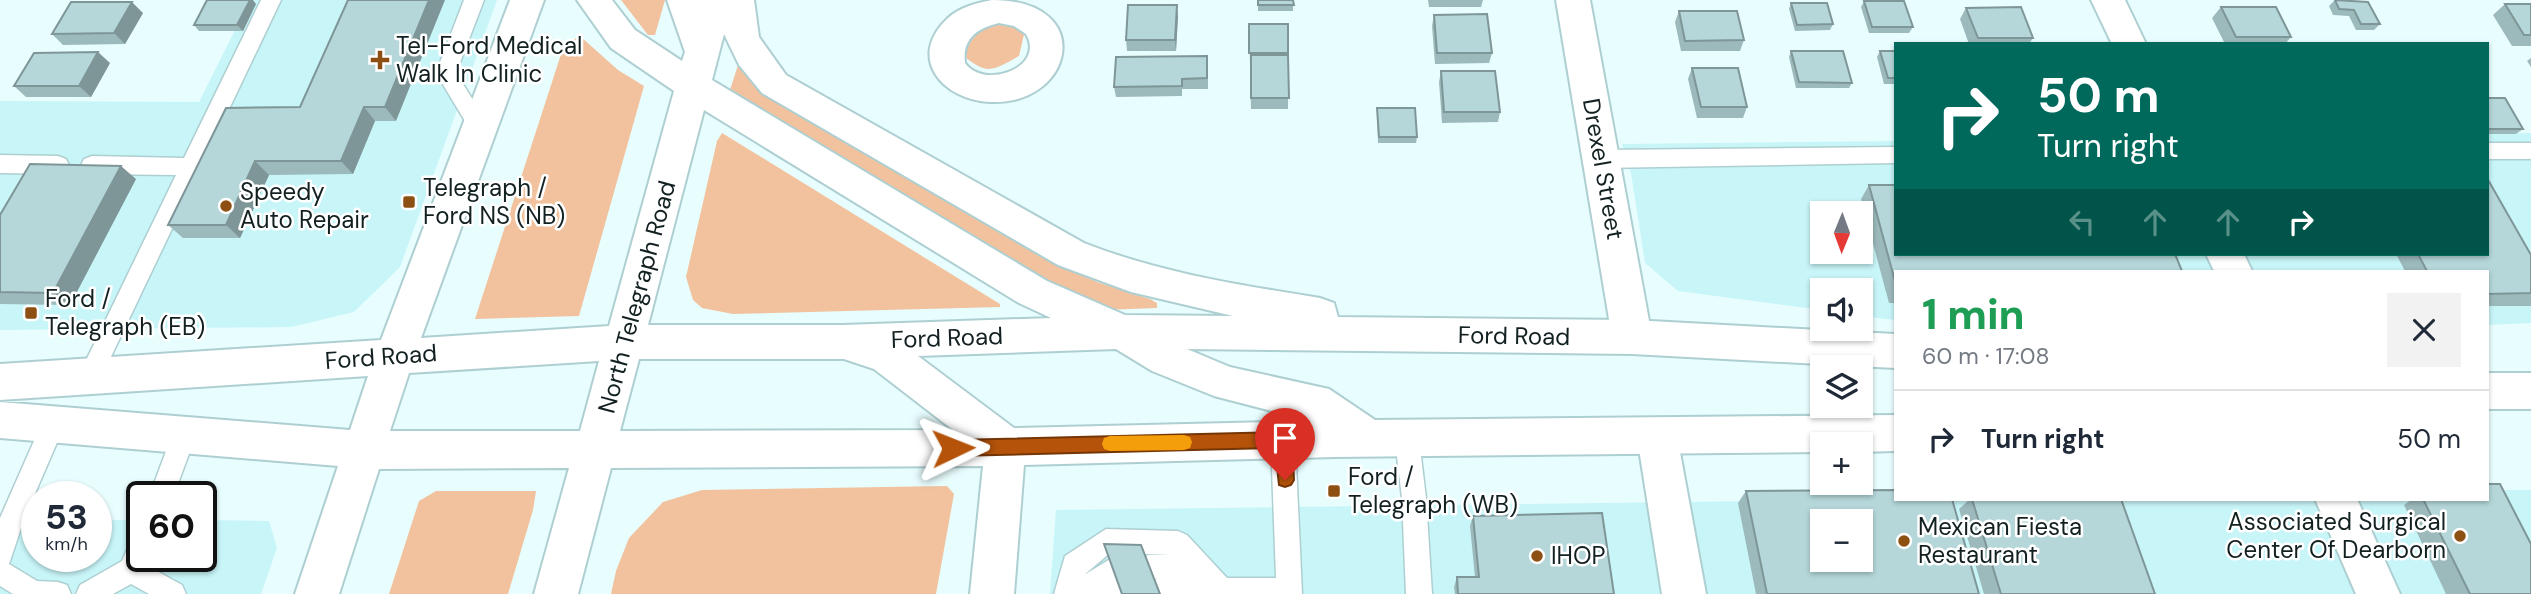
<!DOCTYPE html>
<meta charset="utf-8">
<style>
body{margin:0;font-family:"DM Sans",sans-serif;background:#f2f2f3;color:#1f2937;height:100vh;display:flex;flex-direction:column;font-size:26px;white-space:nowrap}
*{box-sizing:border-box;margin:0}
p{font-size:23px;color:#747a83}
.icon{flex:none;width:38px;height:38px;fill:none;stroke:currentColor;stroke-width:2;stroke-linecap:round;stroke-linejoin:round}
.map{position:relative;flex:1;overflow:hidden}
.panel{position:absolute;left:1894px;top:270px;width:595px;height:231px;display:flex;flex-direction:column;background:#fff;border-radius:0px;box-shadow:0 2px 5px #0004}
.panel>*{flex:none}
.top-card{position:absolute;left:1894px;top:42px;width:595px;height:214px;border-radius:0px;box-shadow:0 2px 5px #0004;background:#00695c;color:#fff;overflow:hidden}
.needle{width:46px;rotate:181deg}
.controls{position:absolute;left:1810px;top:201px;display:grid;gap:14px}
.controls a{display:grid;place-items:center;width:63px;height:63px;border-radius:0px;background:#fff;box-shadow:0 2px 5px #0004;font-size:35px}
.speed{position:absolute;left:21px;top:481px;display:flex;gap:14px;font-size:35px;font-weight:700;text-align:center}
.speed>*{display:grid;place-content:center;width:91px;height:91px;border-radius:50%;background:#fff;box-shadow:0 2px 5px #0004;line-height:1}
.speed small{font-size:18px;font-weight:400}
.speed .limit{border:4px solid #111;border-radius:10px;background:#fff;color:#111}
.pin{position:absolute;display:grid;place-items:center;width:60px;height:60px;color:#fff;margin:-72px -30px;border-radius:50% 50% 50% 0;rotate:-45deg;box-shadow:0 0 7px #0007}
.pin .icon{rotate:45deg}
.me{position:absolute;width:77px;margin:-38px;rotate:88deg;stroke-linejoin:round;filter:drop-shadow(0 0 5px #0008)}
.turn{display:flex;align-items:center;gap:24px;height:147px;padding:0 28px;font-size:32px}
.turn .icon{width:91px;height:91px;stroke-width:2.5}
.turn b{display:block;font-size:49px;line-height:60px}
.lanes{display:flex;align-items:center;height:66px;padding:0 28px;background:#0003;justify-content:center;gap:35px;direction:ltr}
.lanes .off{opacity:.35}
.round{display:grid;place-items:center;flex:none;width:74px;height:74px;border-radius:0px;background:#f2f2f3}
.head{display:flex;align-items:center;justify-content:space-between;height:119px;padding:0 28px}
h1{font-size:42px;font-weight:800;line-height:52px;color:#1e9e55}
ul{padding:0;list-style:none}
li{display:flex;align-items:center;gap:21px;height:98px;padding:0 28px;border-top:2px solid #e0e1e3}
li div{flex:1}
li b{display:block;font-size:26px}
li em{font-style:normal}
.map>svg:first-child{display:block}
.built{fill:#c8f5f8;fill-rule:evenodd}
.green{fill:#f1c29d}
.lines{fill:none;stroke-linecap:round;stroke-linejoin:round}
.lane-casing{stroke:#aecfd1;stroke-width:3}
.street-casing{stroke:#aecfd1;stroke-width:4}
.primary-casing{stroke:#aecfd1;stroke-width:4}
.lane{fill:#fff;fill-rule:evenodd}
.street{fill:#fff;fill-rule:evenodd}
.primary{fill:#fff;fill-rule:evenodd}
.wall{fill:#9cb9bb}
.shaded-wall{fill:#7f9698}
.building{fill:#b5d7d9;stroke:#7f9698;stroke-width:2;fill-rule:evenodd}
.route{fill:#b45309;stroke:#753606;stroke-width:2}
.slow{fill:#f59e0b}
.poi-dot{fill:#8d5012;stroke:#fff;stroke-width:2.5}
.labels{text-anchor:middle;stroke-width:5;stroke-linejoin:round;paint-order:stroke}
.poi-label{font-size:24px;fill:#132021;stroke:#fff;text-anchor:start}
.street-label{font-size:24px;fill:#132021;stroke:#fff}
</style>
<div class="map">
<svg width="2531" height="594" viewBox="0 0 2531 594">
<rect width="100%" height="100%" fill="#e8fdfe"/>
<!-- built -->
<path class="built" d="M250,0H497L400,267L354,312L291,327L0,330V101L199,102Z
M2531,133V323L2487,325V271H1895V320L1860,316V290H1822V310L1678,291L1645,263L1631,173L1622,144L1895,141V254H2487V134ZM1822,214H1860V252H1822Z
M2487,490H2531V594H1050L1056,510L1912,499H2487ZM1822,522H1860V560H1822Z
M0,519L37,520V556H96V520H142V556H201V520L269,521L277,548L261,594H0Z"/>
<!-- green -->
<path class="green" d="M621,0H665L655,35H648Z
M1013,17L1026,26L1019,56C991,72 987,75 961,54L978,25Z
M581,37L618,70L644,86L579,316L475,319L565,42Z
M738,65L768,93L1048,260L1097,282L1150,299L1157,303V308L1101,310L1043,282L729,93Z
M722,133L1000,304V307L733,314L702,308L693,300L686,277L717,141Z
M947,486L954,494L936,594H611L616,571L629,538L663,502L702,490Z
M436,491H536L533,510L508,594H389L419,501Z"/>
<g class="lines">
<defs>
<path id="lane" d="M261,0H281L99,382L91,385L83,382L79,375L176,175L92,174L84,171L81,165L84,159L92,156L184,158Z
M464,0H484L456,73L492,130L488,136L481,138L474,136L436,73Z
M2487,143H2531V159H2487Z
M1895,147V163L1601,168L1593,165L1590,159L1593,153L1601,150Z
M0,155L58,156L66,159L69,165L66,171L58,174L0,173Z
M53,413L61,416L65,424L24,519L9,564L37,581L58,582L67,585L71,594H13L0,586V518L45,416Z
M184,424L193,427L196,435L173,497H149L175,427Z
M1283,429L1292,432L1295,440L1302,594H1146L1149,582L1157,579L1140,576L1136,567L1140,558L1149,555H1172L1110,553L1084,575L1112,558L1121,561L1125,570L1118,581L1130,584L1133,594H1054L1065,556L1106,529L1178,531L1187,535L1227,578H1276L1271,440L1274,432Z
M1407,429L1416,432L1419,440L1426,498L1432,594H1406L1402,498L1395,440L1398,432Z
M142,532V556H149L146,565L182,585L186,594H149L131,584L113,594H76L80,585L122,561L133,536Z"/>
<path id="street" d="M992,0C1098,0 1074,106 990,102C942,100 906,57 948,18C960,7 977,3 992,0ZM999,23L1014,26L1026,34C1046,68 984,90 965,63C962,39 977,28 999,23Z
M1556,0H1590L1652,337L1646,349L1632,354L1618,349L1612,337Z
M2091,0H2125L2146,44H2112Z
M2206,254H2244L2252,271H2214Z
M1657,418L1671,423L1677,436L1706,594H1662L1637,436L1643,423Z
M2315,499H2357L2400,594H2356Z"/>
<path id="primary" d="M510,0H544L421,338L609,326L674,91L611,48L577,0H612L635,30L682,61L685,52L667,0H754L759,37L786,75L1084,243C1160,273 1240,285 1320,298L1334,303L1338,317L1632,320L1895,334V368L1632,354L1187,349L1230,367L1329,389L1375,420L1895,415V451L1860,452V444H1822V452L1335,457L1024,465L1014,594H970L983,466L611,468L578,594H534L569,468L379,469L339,594H295L338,466L0,438V402L350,430L368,376L0,400V364L381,340ZM724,34L739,65L762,93L1058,265L1131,292L1233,316L1125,315L1047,281L712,80ZM704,110L1019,303L1051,318L843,325H648ZM1116,349L1152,371L1214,396L1310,421L1014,428L918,356ZM639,359H844L874,369L953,430L620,431ZM599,361L580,431H390L409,373Z
M2487,373H2531V409H2487Z"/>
</defs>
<!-- lane casing -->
<use href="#lane" class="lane-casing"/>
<!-- street casing -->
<use href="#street" class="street-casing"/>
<!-- primary casing -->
<use href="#primary" class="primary-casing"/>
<!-- lane -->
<use href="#lane" class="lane"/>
<!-- street -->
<use href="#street" class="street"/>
<!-- primary -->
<use href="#primary" class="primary"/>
</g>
<!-- wall -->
<path class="wall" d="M348,0L396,121H375L353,174L269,175L240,238H183L168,225L300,107Z
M1258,0H1293V11H1258Z
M1428,0H1483L1481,7H1429Z
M2335,0L2368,2L2380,24L2374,30H2356L2349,16L2333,15L2329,6Z
M1864,1L1913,27L1909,33H1869L1861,7Z
M1791,3L1833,24L1830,30L1795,31L1789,9Z
M256,4L243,31H199L194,25Z
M2505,4H2531V46H2512L2493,15Z
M2221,7L2291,37L2285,44H2225L2212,18Z
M1966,8L2033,38L2029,44H1969L1960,19Z
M1679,11L1744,40L1740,51H1681L1675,22Z
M143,13L125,44L63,45L52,34Z
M1434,15L1492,53L1489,63L1435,64L1432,26Z
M1178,16L1176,51H1127L1126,40Z
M1249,24H1288V109H1251Z
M1791,51L1852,83L1849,88H1796L1789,57Z
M1880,51H1895V84H1884L1877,57Z
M2531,58V67L2527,61Z
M110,63L91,97H26L14,86Z
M1208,67V89H1182V96L1116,97L1114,87Z
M1692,68L1747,107L1743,118H1697L1688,79Z
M1441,71L1500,112L1498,122L1442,123L1439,82Z
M2487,98L2523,129L2516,134H2487Z
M1377,108L1417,137L1416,143H1378Z
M136,179L70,305L0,304V215Z
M1869,185L1895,271V303H1889L1861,199Z
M2396,254H2487L2531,255V306H2487V271H2405Z
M1746,491L1979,594H1756L1738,503Z
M1970,499H2121L2155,594H1984L1959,509Z
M2411,499H2487L2531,594H2446L2404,505L2411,500Z
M1473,516L1614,594H1455L1454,587L1457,577H1475L1470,526Z"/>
<!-- shaded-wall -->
<path class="shaded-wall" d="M250,0H253L256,4L243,31L237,25Z
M429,0H445L396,121L385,107Z
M132,2L143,13L125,44L114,33Z
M1177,5L1178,16L1176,51L1175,40Z
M98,52L110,63L91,97L79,86Z
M364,107L375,121L353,174L341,161Z
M255,161L269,175L240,238L226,225Z
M121,166L136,179L70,305L53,293Z"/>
<!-- building -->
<path class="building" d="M207,0H250L237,25H194Z
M348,0H429L385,107H364L341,161H255L226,225H168L226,108L300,107Z
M1258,0H1293L1294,5H1258Z
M2335,0L2368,2L2380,24H2361L2354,10L2339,9Z
M1864,1H1904L1913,27H1872Z
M71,2H132L114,33L52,34Z
M1791,3H1827L1833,24L1797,25Z
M2505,4H2531V35H2524Z
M1128,5H1177L1175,40H1126Z
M2021,7L2033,38H1978L1966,8Z
M2221,7H2276L2291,37H2236Z
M1679,11H1737L1744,40L1685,41Z
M1487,14L1492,53H1437L1434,15Z
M1249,24H1288V53H1249Z
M1791,51H1843L1852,83L1799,82Z
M1880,51H1895V78H1888Z
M98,52L79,86H14L34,53Z
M1251,55H1288L1289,98H1251Z
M1207,56V78L1182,79V86L1114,87L1116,57Z
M1692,68H1738L1747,107H1701Z
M1441,71H1495L1500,112H1444Z
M2487,98H2505L2523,129H2487Z
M1377,108H1415L1417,137H1379Z
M30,164L121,166L53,293L0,292V215Z
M2487,178L2531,255V293L2487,294V271H2427L2418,254H2487Z
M1869,185H1895V254H2175L2182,271H1895V281Z
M2487,484H2500L2531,544V594H2470L2423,499H2487Z
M1895,490V499H1952L1979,594H1767L1746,491ZM1822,522H1860V560H1822Z
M1972,499H2121L2155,594H2001Z
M1602,513L1614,594H1458L1457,577H1479L1473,516Z
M1104,544L1141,545L1160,594H1122Z"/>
<!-- route -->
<path class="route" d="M1283,432L1289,435L1292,440L1294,480L1291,485L1285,487L1279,485L1275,448L953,456L947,454L945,448L947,443L953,440Z"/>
<!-- slow -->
<path class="slow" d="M1184,435L1190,437L1192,442L1190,448L1184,450L1110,451L1104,449L1102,444L1104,438L1110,436Z"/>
<!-- markers -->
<g class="poi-dot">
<path d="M376.5 49.5h7v7h7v7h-7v7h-7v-7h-7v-7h7z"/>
<rect x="402" y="195" width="14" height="14" rx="3.5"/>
<circle cx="226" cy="206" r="7"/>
<rect x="24" y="306" width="14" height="14" rx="3.5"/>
<rect x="1327" y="484" width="14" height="14" rx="3.5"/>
<circle cx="2460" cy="536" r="7"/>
<circle cx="1904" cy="541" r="7"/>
<circle cx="1537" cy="556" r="7"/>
</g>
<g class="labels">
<!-- poi labels -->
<g class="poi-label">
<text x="396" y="54">Tel-Ford Medical<tspan x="396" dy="28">Walk In Clinic</tspan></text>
<text x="423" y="196">Telegraph /<tspan x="423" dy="28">Ford NS (NB)</tspan></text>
<text x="240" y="200">Speedy<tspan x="240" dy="28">Auto Repair</tspan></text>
<text x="45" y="307">Ford /<tspan x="45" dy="28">Telegraph (EB)</tspan></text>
<text x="1348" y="485">Ford /<tspan x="1348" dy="28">Telegraph (WB)</tspan></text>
<text x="2446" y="530" text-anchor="end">Associated Surgical<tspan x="2446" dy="28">Center Of Dearborn</tspan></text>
<text x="1918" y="535">Mexican Fiesta<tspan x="1918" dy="28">Restaurant</tspan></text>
<text x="1551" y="564">IHOP</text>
</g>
<!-- street labels -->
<g class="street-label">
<text transform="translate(1603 169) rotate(80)" y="8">Drexel Street</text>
<text transform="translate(637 297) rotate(-75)" y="8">North Telegraph Road</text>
<text transform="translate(1514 336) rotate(1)" y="8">Ford Road</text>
<text transform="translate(947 338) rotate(-2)" y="8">Ford Road</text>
<text transform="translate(381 357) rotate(-4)" y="8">Ford Road</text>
</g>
</g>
</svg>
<div class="controls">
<a><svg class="needle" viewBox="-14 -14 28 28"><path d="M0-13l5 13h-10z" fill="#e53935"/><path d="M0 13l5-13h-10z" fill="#747a83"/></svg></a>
<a><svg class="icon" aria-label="sound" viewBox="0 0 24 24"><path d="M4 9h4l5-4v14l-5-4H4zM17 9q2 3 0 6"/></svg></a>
<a><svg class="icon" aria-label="layers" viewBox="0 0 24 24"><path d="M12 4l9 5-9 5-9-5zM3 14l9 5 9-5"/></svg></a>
<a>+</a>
<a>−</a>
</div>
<div class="speed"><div>53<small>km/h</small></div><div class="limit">60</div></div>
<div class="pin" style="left:1285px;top:480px;background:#d93025"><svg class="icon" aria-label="arrive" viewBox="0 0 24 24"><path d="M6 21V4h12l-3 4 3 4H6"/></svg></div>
<svg class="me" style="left:953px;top:448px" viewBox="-20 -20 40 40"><path d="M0-17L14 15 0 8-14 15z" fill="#b45309" stroke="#fff" stroke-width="4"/></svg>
<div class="top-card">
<div class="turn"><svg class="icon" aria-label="right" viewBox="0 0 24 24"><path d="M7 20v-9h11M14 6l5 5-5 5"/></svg><div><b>50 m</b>Turn right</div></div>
<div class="lanes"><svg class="icon off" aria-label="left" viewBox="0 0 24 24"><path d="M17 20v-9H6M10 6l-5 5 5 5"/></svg><svg class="icon off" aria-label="ahead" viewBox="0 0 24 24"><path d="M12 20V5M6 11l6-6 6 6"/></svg><svg class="icon off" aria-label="ahead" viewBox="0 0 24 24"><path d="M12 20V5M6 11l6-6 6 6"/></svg><svg class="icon" aria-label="right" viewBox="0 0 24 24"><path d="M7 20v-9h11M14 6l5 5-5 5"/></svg></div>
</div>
<section class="panel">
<div class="head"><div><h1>1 min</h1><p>60 m · 17:08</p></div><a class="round"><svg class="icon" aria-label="close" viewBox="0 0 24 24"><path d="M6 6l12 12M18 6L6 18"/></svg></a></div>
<ul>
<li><svg class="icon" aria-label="right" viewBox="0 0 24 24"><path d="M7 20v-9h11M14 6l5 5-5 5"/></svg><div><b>Turn right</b></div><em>50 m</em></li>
</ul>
</section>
</div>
